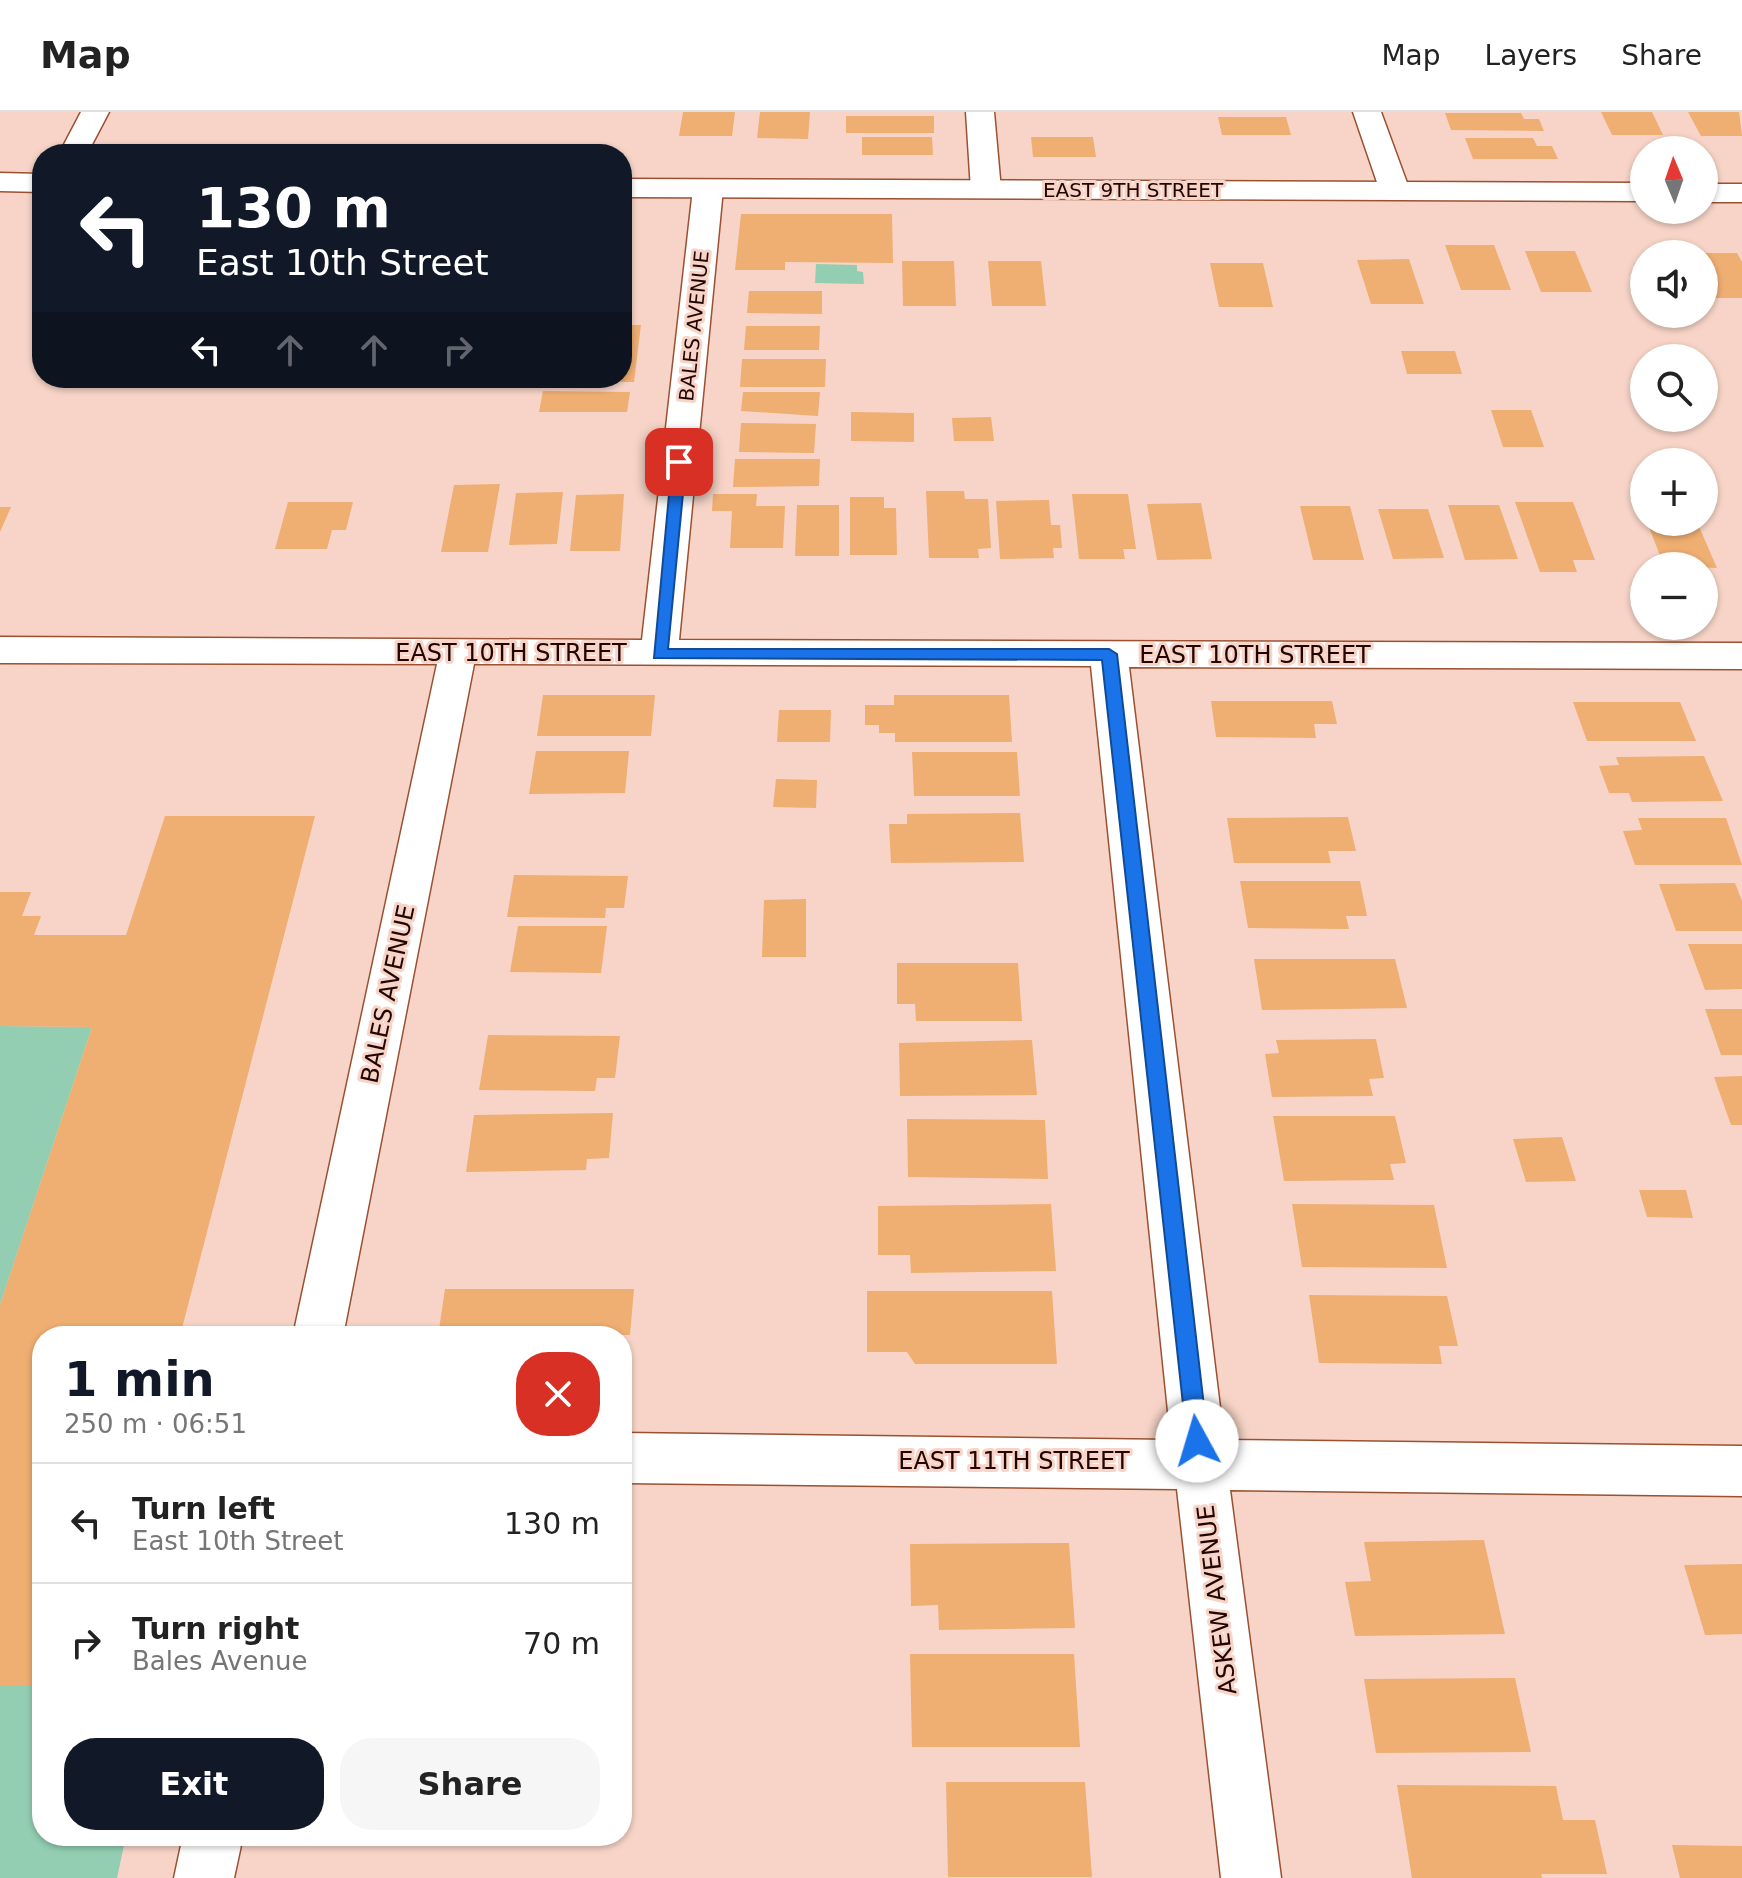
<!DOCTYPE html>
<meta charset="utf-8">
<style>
body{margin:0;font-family:"DejaVu Sans",sans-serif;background:#f6f6f6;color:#222;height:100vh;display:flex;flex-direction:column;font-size:30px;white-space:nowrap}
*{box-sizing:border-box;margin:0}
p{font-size:26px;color:#767676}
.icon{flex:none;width:44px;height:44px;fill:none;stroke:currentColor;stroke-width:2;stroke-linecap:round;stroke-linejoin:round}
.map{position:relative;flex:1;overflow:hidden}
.side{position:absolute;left:32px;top:1214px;width:600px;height:520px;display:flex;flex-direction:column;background:#fff;border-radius:32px;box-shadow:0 2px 6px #0004}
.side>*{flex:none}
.banner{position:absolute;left:32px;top:32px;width:600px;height:244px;border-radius:32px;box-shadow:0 2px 6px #0004;background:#111827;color:#fff;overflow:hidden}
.needle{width:52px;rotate:358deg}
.controls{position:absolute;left:1630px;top:24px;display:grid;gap:16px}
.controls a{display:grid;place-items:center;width:88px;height:88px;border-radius:50%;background:#fff;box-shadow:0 2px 6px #0004;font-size:40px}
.pin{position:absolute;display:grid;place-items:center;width:68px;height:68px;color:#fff;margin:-34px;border-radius:16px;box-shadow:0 4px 12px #0006}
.me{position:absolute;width:88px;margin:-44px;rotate:354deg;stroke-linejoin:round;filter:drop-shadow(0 0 6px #0008)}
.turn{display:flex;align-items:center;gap:28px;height:168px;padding:0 32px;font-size:36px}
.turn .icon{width:104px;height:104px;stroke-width:2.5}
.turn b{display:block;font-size:56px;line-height:68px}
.lanes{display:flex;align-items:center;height:76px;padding:0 32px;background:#0003;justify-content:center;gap:40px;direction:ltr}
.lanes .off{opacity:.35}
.round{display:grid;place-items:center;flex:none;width:84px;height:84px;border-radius:32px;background:#f6f6f6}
.head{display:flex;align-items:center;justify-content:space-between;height:136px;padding:0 32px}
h1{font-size:48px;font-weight:600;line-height:60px;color:#111827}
.primary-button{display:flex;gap:16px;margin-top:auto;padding:16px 32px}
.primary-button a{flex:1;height:92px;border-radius:32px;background:#111827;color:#fff;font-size:32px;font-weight:600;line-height:92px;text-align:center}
.primary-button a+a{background:#f6f6f6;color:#222}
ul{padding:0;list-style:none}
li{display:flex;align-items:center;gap:24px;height:120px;padding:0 32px;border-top:2px solid #e0e0e0}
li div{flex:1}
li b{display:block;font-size:30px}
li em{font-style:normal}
header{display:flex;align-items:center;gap:48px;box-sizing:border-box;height:112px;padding:0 40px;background:#fff;border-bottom:2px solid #e0e0e0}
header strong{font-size:38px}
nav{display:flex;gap:44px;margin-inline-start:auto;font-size:28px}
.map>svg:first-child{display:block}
.green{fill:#93ceb2}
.building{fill:#efae72}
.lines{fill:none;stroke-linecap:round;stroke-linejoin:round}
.street-casing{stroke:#9a5131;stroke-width:3}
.secondary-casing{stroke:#9a5131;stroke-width:3}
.street{fill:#fff;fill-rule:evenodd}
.secondary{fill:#fff;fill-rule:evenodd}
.route{fill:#1a73e8;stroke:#114b97;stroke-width:2}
.labels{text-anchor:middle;stroke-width:6;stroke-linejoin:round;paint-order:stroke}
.far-street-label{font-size:20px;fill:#210500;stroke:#f7d4c7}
.street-label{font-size:24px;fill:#210500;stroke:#f7d4c7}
</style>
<header>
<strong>Map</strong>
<nav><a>Map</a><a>Layers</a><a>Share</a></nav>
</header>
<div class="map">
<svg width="1742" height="1766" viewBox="0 0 1742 1766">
<rect width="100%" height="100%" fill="#f7d4c7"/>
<!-- green -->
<path class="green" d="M816,152L857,153V159L863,160L864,172L815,171Z
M0,914L92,915L0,1193Z
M0,1573H42V1724H126L117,1766H0Z"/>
<!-- building -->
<path class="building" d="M683,0H735L732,24H679Z
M760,0H810L808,27L757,26Z
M1601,0H1652L1663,23H1612Z
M1688,0H1739L1742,24H1701Z
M1445,1H1521L1524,7H1539L1544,19L1451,18Z
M846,4H934V21H846Z
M1218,5H1286L1291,23H1222Z
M862,25H932L933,43H862Z
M1031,25H1093L1096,45H1033Z
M1465,26H1533L1537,34H1552L1558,47H1473Z
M741,102H892L893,151L785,150V158H735Z
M1445,133H1494L1511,178H1461Z
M1525,139H1575L1592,180H1541Z
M1704,141H1737L1742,150V186H1713L1704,168Z
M1409,147L1424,192H1371L1357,148Z
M902,149H954L956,194H903Z
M988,149H1041L1046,194H992Z
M1210,151H1263L1273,195H1219Z
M749,179H822V202L747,201Z
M622,213H641L634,270H583L584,266H622Z
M746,214H820L819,238H744Z
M1401,239H1455L1462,262H1407Z
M742,247H826L825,275H740Z
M359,266H468L466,274H356Z
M543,279L630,280L627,300H539Z
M743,280H820L818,304L741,299Z
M1491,298H1531L1544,335H1503Z
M851,300L914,301V330L851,329Z
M991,305L994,329H954L952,306Z
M741,311L816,312L814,341L739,340Z
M735,347H820L819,374L733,375Z
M500,372L488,440H441L454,373Z
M926,379H964L965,387H988L991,436L978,437L979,446H929Z
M563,380L557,432L509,433L516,381Z
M624,382L620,439H570L576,383Z
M713,382H757L756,394H785L783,436H730L732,399H712Z
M1072,382H1128L1136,437H1123L1125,447H1079Z
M850,385H884V396H896L897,443H850Z
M1049,388L1051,413H1060L1062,436H1053L1054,446L1000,447L996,389Z
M288,390H353L346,418H332L327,437H275Z
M1515,390H1573L1595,448H1573L1577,460H1540Z
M1201,391L1212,447L1157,448L1147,392Z
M797,393H839V444H795Z
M1448,393H1499L1518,447L1465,448Z
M1300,394H1350L1364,448H1313Z
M0,395H11L0,420Z
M1378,397H1428L1444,446L1393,447Z
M1647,410H1697L1717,456L1664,454Z
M543,583H655L651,624H537Z
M894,583H1009L1012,630H895V621H879V613H865V593H894Z
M1211,589H1332L1337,612H1314L1316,626L1216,625Z
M1573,590H1680L1696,629H1587Z
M779,598H831L830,630H777Z
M536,639H629L625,681L529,682Z
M912,640H1017L1020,684H914Z
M1704,644L1723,689L1632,690L1629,681H1609L1599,654L1619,653L1616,645Z
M776,667L817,668L816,696L773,695Z
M1020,701L1024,750L891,751L889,712H907V702Z
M165,704H315L180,1224H42V1573H0V1193L92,915L0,914V780H31L22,804H41L34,823H126Z
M1348,705L1356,739H1328L1331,751H1234L1227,706Z
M1638,706H1726L1742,753H1635L1623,719L1642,718Z
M514,763L628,764L624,796H606L605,806L507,805Z
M1240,769H1360L1367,804H1346L1349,817L1248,816Z
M1735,771L1742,789V819H1676L1659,772Z
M806,787V845H762L764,788Z
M518,814H607L601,861L510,860Z
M1688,832H1742V877L1705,878Z
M1254,847H1395L1407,896L1262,898Z
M897,851H1018L1022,909H916L915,892H897Z
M1705,897H1742V943H1721Z
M488,923L620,924L615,966H597L595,979L479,978Z
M1376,927L1384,966L1369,967L1373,984L1272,985L1265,942L1279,941L1276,928Z
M1032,928L1037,983L900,984L899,931Z
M1742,964V1013H1731L1714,965Z
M613,1001L609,1046L587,1047L586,1058L466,1060L474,1003Z
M1273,1004H1395L1406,1051L1390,1052L1394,1068L1284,1069Z
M907,1007L1045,1008L1048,1067L908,1065Z
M1562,1025L1576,1069L1526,1070L1513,1027Z
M1639,1078H1686L1693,1106L1647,1105Z
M1051,1092L1056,1159L911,1161L910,1143H878V1094Z
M1292,1092L1434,1093L1447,1156L1302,1155Z
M445,1177H634L630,1223L438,1224Z
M867,1179H1052L1057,1252H915L907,1240H867Z
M1309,1183L1447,1184L1458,1234H1439L1442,1252L1319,1251Z
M1484,1428L1505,1522L1355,1524L1345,1470L1371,1469L1364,1430Z
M1069,1431L1075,1516L939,1518L938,1493L911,1494L910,1432Z
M1742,1452V1522L1705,1523L1684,1453Z
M910,1542H1074L1080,1635H912Z
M1515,1566L1531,1640L1376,1641L1364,1567Z
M946,1670H1085L1092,1765H948Z
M1397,1673L1556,1674L1563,1708H1595L1607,1762H1541L1542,1766H1412Z
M1672,1733L1742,1734V1766H1680Z"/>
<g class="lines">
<defs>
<path id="street" d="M81,0H109L87,42H59Z
M966,0H994L1001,78L996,84H976L971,78Z
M1353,0H1381L1410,79L1405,85H1385L1380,79Z
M708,68L718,71L723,77L679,528L1742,531V557L1129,555L1224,1328L1742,1334V1384L1230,1378L1281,1766H1221L1177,1377L622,1371V1321L1171,1328L1091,554L474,552L343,1224H293L437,552L0,551V525L642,528L693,77L698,71Z
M183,1724H243L234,1766H174Z"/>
<path id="secondary" d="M0,61L42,62V80L0,79Z
M622,67L1644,71V89L622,85Z
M1704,72H1742V90H1704Z"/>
</defs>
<!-- street casing -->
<use href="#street" class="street-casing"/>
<!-- secondary casing -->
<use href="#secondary" class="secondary-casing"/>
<!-- street -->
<use href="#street" class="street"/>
<!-- secondary -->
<use href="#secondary" class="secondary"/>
</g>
<!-- route -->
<path class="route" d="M679,346L686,350L668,537H1109L1117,542L1208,1329L1205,1336L1197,1339L1190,1336L1187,1329L1102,548L654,546L672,350Z"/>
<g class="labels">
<!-- far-street labels -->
<g class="far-street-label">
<text x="1133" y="85">EAST 9TH STREET</text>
<text transform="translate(694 214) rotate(-84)" y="7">BALES AVENUE</text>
</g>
<!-- street labels -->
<g class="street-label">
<text x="511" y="549">EAST 10TH STREET</text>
<text x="1255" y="551">EAST 10TH STREET</text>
<text transform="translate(388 882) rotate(-78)" y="8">BALES AVENUE</text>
<text x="1014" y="1357">EAST 11TH STREET</text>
<text transform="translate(1217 1488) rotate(-97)" y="8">ASKEW AVENUE</text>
</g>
</g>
</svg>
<div class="controls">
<a><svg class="needle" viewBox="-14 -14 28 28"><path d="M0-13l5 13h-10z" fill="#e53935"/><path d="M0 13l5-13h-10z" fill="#767676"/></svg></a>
<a><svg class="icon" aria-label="sound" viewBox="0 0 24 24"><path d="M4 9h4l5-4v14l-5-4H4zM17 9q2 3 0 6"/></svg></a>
<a><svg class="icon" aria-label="search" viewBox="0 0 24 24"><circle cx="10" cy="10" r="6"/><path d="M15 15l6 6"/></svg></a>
<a>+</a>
<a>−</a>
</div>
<div class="pin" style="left:679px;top:350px;background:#d93025"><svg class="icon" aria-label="arrive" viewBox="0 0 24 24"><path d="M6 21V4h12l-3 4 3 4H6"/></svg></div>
<svg class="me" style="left:1197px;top:1329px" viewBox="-20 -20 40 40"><circle r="19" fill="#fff"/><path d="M0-13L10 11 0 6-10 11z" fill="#1a73e8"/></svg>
<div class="banner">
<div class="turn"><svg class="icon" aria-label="left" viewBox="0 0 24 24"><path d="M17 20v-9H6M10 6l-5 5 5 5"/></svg><div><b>130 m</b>East 10th Street</div></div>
<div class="lanes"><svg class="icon" aria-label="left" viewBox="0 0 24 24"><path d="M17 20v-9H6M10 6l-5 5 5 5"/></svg><svg class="icon off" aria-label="ahead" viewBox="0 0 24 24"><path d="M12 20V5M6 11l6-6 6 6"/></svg><svg class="icon off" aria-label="ahead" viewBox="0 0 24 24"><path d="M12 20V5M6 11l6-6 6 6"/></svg><svg class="icon off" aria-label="right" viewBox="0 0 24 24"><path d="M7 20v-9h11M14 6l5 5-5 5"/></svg></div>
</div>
<section class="side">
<div class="head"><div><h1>1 min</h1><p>250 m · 06:51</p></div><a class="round" style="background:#d93025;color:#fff"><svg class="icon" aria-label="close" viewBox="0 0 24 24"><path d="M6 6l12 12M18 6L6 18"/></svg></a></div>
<ul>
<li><svg class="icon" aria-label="left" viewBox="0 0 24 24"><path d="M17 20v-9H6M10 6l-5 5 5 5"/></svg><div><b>Turn left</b><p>East 10th Street</p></div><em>130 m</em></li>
<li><svg class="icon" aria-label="right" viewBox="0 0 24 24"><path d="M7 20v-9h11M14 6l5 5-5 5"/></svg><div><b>Turn right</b><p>Bales Avenue</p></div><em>70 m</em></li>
</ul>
<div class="primary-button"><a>Exit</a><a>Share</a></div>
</section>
</div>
